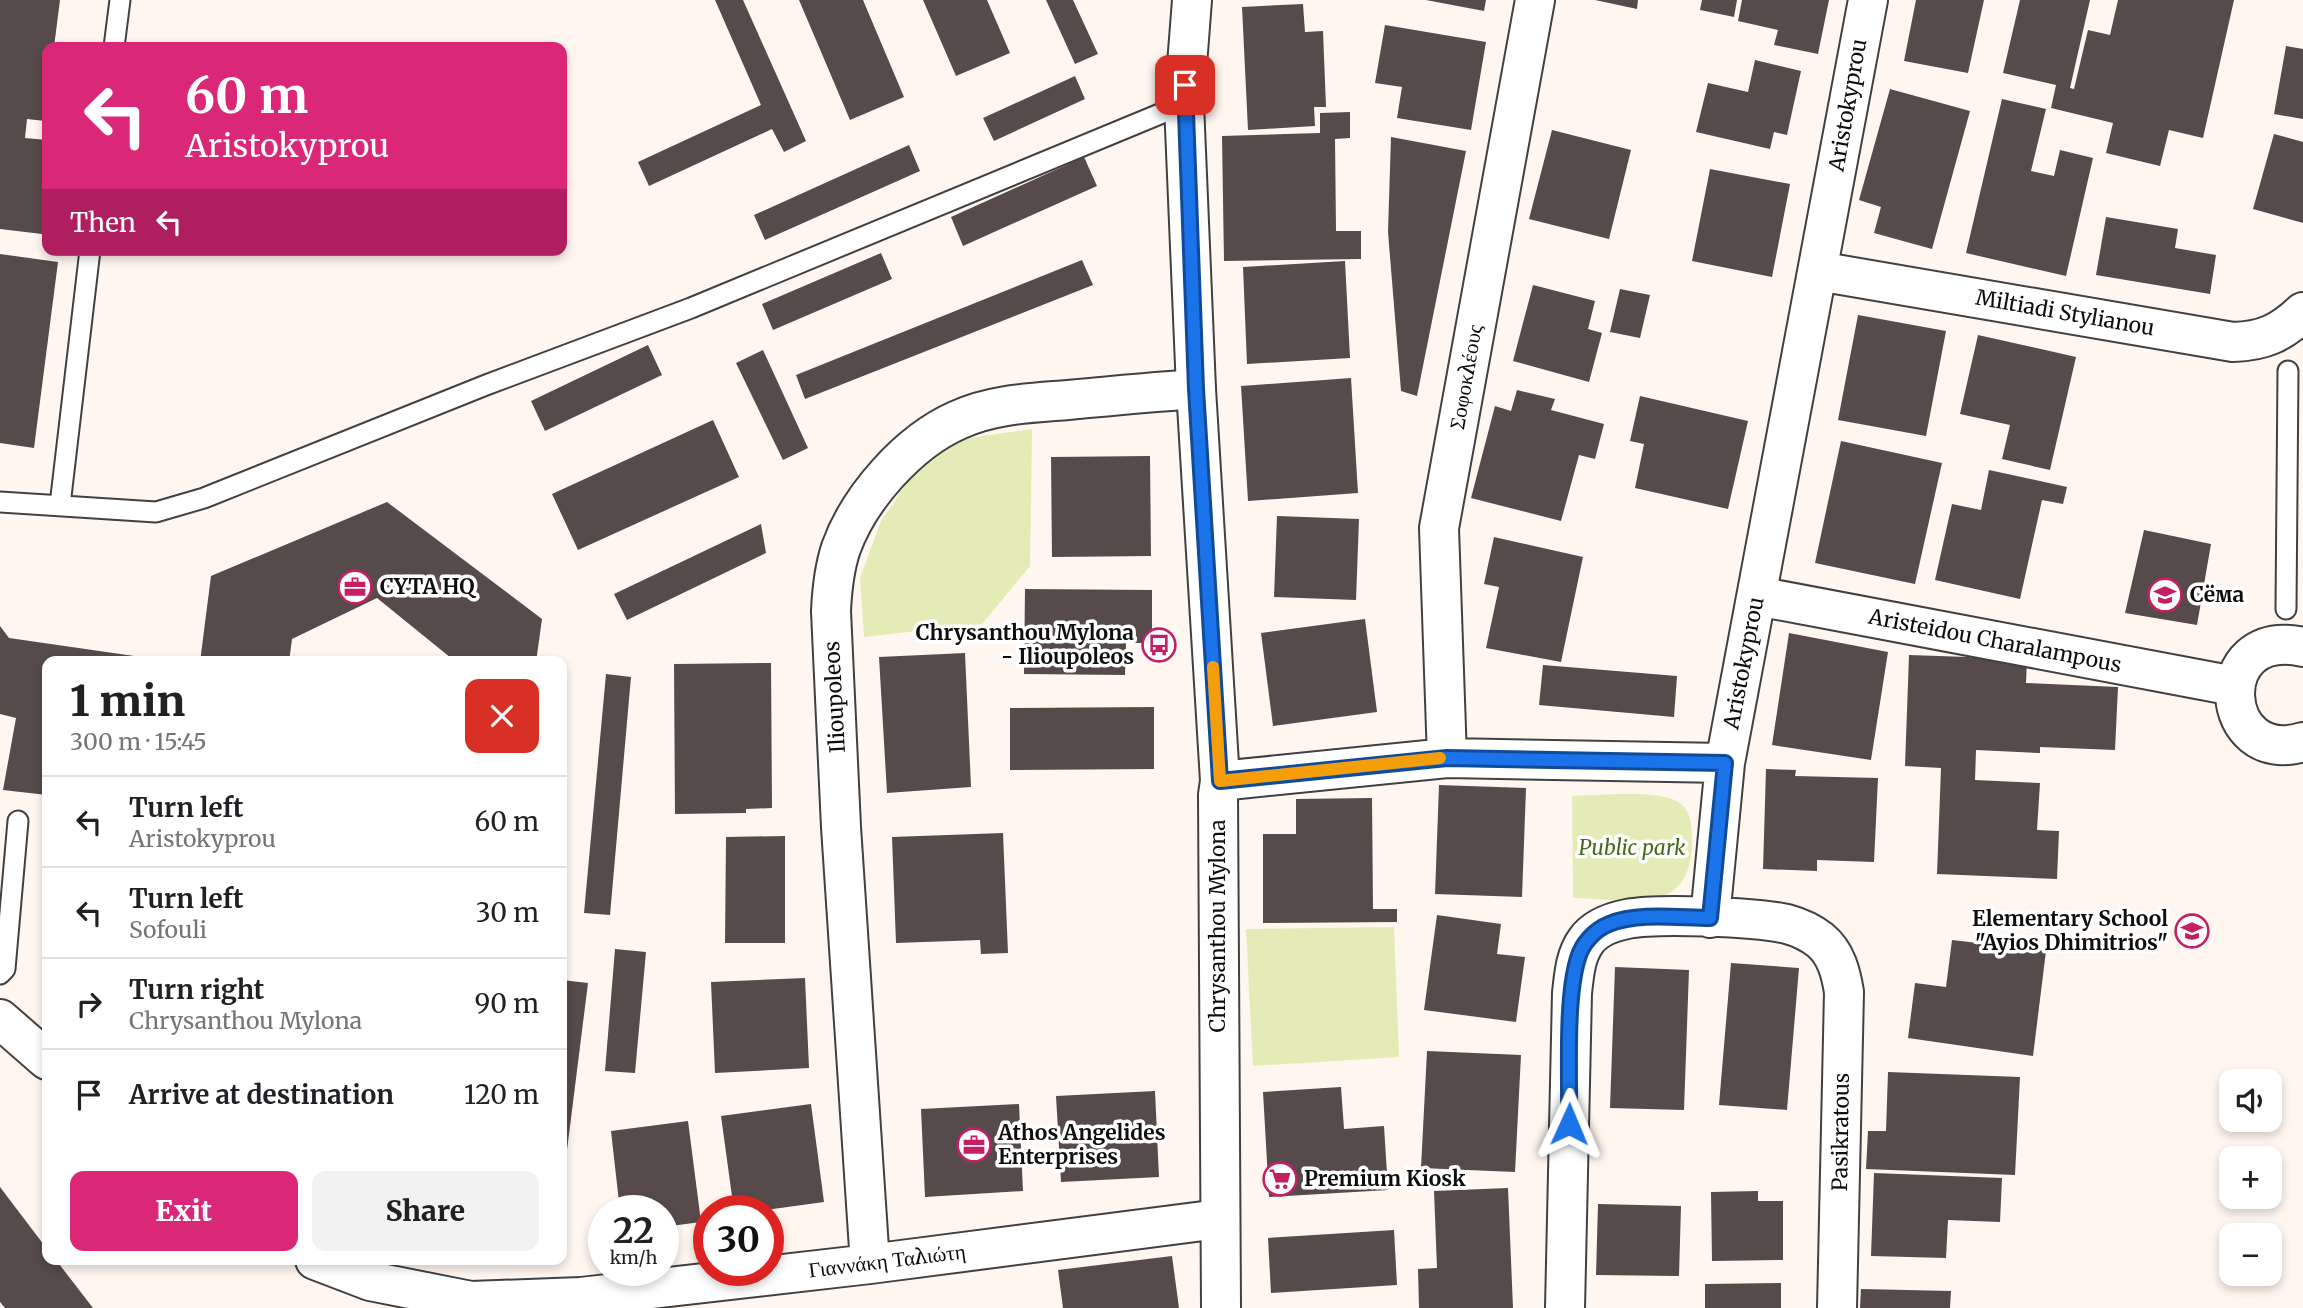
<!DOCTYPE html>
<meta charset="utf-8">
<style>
body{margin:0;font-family:Merriweather,serif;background:#f2f2f2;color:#202124;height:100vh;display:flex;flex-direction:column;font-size:26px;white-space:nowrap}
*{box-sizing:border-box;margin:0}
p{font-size:23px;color:#757577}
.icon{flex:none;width:38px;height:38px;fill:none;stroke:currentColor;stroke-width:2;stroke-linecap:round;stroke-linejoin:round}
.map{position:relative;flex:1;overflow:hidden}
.details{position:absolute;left:42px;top:656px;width:525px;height:609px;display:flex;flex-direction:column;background:#fff;border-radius:14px;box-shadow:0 4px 10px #0003}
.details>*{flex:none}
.guide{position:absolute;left:42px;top:42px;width:525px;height:214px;border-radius:14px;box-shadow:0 4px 10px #0003;background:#db2777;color:#fff;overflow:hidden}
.fabs{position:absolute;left:2219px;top:1069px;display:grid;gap:14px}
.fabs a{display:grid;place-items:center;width:63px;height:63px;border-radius:14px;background:#fff;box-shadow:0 4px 10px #0003;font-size:35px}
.speed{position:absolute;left:588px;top:1195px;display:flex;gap:14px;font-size:35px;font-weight:700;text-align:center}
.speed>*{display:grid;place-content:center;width:91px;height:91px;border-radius:50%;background:#fff;box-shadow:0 4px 10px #0003;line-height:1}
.speed small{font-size:18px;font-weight:400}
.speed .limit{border:10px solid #d22;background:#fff;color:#111}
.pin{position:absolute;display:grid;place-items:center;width:60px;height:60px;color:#fff;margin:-30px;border-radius:14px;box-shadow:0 4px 10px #0006}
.me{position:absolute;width:77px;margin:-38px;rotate:1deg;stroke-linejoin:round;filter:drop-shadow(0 0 5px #0008)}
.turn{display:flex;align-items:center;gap:24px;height:147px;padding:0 28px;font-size:32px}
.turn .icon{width:91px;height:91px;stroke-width:2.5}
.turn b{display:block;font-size:49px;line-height:60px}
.then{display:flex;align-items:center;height:66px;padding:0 28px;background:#0003;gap:14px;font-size:26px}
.round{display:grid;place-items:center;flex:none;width:74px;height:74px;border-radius:14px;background:#f2f2f2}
.overview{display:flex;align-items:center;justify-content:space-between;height:119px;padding:0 28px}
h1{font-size:42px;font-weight:800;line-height:52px}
.action{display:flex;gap:14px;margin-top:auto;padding:14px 28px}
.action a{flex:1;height:80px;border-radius:14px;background:#db2777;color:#fff;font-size:28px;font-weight:800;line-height:80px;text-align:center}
.action a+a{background:#f2f2f2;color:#202124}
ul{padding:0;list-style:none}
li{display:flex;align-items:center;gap:21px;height:91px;padding:0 28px;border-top:2px solid #e0e0e0}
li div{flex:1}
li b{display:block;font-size:26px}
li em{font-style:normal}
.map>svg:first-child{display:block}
.green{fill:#e5ebb6}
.building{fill:#574a4a}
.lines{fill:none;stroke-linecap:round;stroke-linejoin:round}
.service-casing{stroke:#414141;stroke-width:23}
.minor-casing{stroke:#414141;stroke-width:42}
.tertiary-casing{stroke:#414141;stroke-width:42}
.service{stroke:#fff;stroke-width:19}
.minor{stroke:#fff;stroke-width:38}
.tertiary{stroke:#fff;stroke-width:38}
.route-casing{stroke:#114b97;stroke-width:18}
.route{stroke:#1a73e8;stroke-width:12}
.slow{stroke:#f59e0b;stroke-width:12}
.labels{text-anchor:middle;stroke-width:7;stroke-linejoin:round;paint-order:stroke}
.street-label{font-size:21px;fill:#0e0e0e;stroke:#fff}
.poi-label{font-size:21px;font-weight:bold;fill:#0e0e0e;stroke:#fff;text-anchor:start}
.park-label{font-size:21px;font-style:italic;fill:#48691b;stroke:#fff}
</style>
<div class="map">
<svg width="2303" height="1308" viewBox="0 0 2303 1308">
<rect width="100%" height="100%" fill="#fff6ef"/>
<!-- green -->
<path class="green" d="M1032,429L1030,566L982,624L864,637L860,578L881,521L917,468L962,439Z
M1572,796C1597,796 1657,789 1678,802C1691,810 1692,826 1692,840C1692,918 1630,899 1573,898Z
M1394,927L1399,1057L1253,1066L1246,929Z"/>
<!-- building -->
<path class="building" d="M0,0H60L54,47H47L45,121L27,119L25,138L47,140V190L42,234L0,229Z
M715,0H743L806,141L784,152L772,129L649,186L638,162L761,105Z
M799,0H863L904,97L850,120Z
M923,0H987L1010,53L956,76Z
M1046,0H1073L1098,54L1075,64Z
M1426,0H1486L1484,11Z
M1595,0H1638L1637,9Z
M1702,0H1737L1734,17L1700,10Z
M1742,0H1829L1818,54L1774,45L1778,30L1738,21Z
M1916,0H1984L1968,73L1904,61Z
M2020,0H2090L2070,88L2074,89L2088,30L2110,35L2118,0H2234L2203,138L2169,130L2160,166L2106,153L2113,123L2051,108L2056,85L2003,73Z
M1303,4L1305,32L1323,31L1326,107H1314L1315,126L1248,130L1242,7Z
M1385,25L1486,42L1471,130L1397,118L1402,87L1375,83Z
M2286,46L2303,49V119L2274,114Z
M1755,60L1801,71L1787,135L1774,132L1770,149L1696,132L1708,83L1748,92Z
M1075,76L1085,99L994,141L983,118Z
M1890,89L1970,111L1932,249L1874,233L1881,207L1859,200Z
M2002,99L2046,109L2031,171L2054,176L2060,150L2093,158L2066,276L1966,253Z
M1350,112V138L1335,139L1336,231H1361V259L1224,261L1222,136L1320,133V113Z
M1552,130L1631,150L1609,239L1529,219Z
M2274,134L2303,142V223L2253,209Z
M1391,137L1466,151L1417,396L1401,391L1388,232Z
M909,145L920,171L765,240L754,215Z
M1084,157L1097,186L963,246L951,217Z
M1710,169L1790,184L1772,277L1692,261Z
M2106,217L2178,229L2175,248L2216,255L2210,294L2096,275Z
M881,253L892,279L773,330L762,304Z
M0,254L58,262L34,448L0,443Z
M1082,260L1093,285L805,399L796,375Z
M1345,261L1350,358L1247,364L1243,267Z
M1533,285L1595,301L1588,329L1602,333L1589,382L1513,361Z
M1620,289L1650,295L1640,338L1610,332Z
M1858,315L1946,331L1926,436L1838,420Z
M1978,335L2076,357L2050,470L2002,459L2010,425L1960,414Z
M648,345L662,375L545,431L531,401Z
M763,350L808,448L783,460L736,363Z
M1351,378L1358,493L1248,501L1241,386Z
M1517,390L1555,399L1551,410L1604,424L1595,459L1579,455L1561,521L1471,498L1495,406L1511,411Z
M1640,396L1748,421L1728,509L1635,488L1644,444L1630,441Z
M713,420L739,477L578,550L552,494Z
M1841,441L1942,463L1915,584L1815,563Z
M1150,456L1151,556L1052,557L1051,457Z
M1989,470L2067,487L2063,504L2042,500L2020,599L1935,580L1952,504L1981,510Z
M387,502L542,619L536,662H450L451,658L377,598L292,639L289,662H200L211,576Z
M1277,516L1359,519L1356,600L1274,597Z
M761,524L766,553L627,620L614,594Z
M2144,530L2211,544L2197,625L2125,613Z
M1494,537L1583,557L1561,662L1486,648L1499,587L1484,584Z
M1025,589L1152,590V643H1126L1125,675L1024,674Z
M1365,619L1377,712L1273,726L1261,633Z
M0,626L9,638L162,660L47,662V795L3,790L16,718L0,714Z
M1789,633L1888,652L1871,760L1772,745Z
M965,653L971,787L887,793L879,657Z
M1909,655L2027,659L2026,683L2118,687L2115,750L2040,747V753L1976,750L1975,780L2040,783L2037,830L2059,831L2057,879L1937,874L1941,768L1905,766Z
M771,663L772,808L746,809V813L675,814L674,664Z
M1543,665L1677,676L1674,717L1539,705Z
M606,674L631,677L610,915L584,913Z
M1154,707V769L1010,770V708Z
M1766,769L1796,770L1795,776L1878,778L1874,862L1817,860V871L1763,869Z
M1439,785L1526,788L1522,897L1435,894Z
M1372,798L1373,909H1397V922L1263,923V834H1296V799Z
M1003,833L1008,953L981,954L980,940L896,943L892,837Z
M785,836V943H725L726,837Z
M1437,915L1501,924L1497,954L1525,957L1516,1022L1424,1010Z
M1952,940L2046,951L2033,1056L1908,1038L1915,983L1946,987Z
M615,949L646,952L635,1073L605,1071Z
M1731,963L1799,968L1787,1110L1719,1105Z
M1615,967L1689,970L1684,1110L1610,1108Z
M805,978L809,1068L715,1073L711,982Z
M562,980L588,983L563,1182H562Z
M1427,1051L1521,1055L1515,1172L1421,1168Z
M1888,1072L2020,1077L2015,1175L1866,1169L1868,1131H1886Z
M1341,1087L1344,1129L1384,1126L1388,1190L1269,1197L1263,1092Z
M1155,1091L1159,1177L1061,1182L1056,1096Z
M811,1104L824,1202L758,1211H734L721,1116Z
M1019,1104L1023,1191L925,1197L921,1109Z
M688,1121L701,1222L663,1227V1211H620L611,1131Z
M1874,1173L2002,1178L2000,1222L1948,1220L1946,1258L1871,1256Z
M0,1187L47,1249V1260H56L93,1308H5L0,1302Z
M1508,1188L1513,1308H1419L1418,1269L1437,1268L1434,1191Z
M1758,1191V1201H1783V1260L1712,1261L1711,1192Z
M1598,1204L1681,1206L1679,1276L1596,1275Z
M1394,1230L1397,1285L1271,1293L1268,1238Z
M1172,1256L1179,1308H1063L1058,1270Z
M1781,1283V1308H1705V1284Z
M1861,1289L1951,1291L1950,1308H1860Z"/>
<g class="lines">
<defs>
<path id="service" d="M114,47L120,0
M0,502L156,512L204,498L486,385L691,308L1184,104
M60,505L90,250
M2286,609L2288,371
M0,974L5,969L18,821"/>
<path id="minor" d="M1818,271L2233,342C2264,341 2281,333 2303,312
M1757,596L2234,686
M2303,647C2207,626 2218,768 2303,742
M1447,758L1439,528L1535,0
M1220,781L1447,758L1725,763
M1710,918L1725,763L1868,0
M0,1019L47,1060
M315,1260L370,1281L471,1301L581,1297L870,1264L1219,1219
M870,1264L841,827L831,611C832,589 834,569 841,548C859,498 908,442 958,420C992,404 1031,403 1068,400C1110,396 1153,392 1196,389
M1565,1308L1572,993C1574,976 1575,956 1586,941C1595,928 1612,922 1627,919C1658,913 1755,917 1787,924C1798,927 1811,933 1820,940C1836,953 1841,973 1844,992L1837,1308"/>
<path id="tertiary" d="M1192,0L1184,104L1196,389L1220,781L1218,795L1221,1308"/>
</defs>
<!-- service casing -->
<use href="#service" class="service-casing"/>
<!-- minor casing -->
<use href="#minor" class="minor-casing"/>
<!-- tertiary casing -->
<use href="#tertiary" class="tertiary-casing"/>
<!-- service -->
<use href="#service" class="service"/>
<!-- minor -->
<use href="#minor" class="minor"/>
<!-- tertiary -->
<use href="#tertiary" class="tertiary"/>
</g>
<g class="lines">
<defs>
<path id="route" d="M1185,85L1196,389L1220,781L1447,758L1725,763L1710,918C1679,918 1639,912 1609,924C1594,930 1582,944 1578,958C1565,1000 1570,1078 1569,1124"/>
</defs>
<!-- route casing -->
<use href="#route" class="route-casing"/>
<!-- route -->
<use href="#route" class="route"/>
<!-- slow -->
<path class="slow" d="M1213,667L1220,781L1440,758"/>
</g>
<!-- icons -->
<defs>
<symbol id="office-ring" viewBox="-11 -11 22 22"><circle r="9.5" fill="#fff" stroke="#c51f64" stroke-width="1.5"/><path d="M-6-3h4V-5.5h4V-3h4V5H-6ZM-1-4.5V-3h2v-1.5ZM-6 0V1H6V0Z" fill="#c51f64"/></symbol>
<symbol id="school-ring" viewBox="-11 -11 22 22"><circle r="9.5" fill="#fff" stroke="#c51f64" stroke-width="1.5"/><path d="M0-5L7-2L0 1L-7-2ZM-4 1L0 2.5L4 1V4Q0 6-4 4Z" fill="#c51f64"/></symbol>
<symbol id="bus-ring" viewBox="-11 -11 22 22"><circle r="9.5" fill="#fff" stroke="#c51f64" stroke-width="1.5"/><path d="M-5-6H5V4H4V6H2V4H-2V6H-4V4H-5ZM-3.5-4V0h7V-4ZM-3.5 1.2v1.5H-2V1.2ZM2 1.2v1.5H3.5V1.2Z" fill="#c51f64"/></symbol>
<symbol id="supermarket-ring" viewBox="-11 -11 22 22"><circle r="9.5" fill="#fff" stroke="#c51f64" stroke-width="1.5"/><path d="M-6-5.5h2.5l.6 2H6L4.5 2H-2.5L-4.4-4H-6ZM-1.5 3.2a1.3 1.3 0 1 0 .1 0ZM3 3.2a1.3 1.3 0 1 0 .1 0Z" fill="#c51f64"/></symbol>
</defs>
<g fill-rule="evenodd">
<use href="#office-ring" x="336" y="568" width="38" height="38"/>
<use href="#school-ring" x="2146" y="576" width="38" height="38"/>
<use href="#bus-ring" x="1140" y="626" width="38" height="38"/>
<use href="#school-ring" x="2173" y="912" width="38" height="38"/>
<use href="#office-ring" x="955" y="1126" width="38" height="38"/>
<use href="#supermarket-ring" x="1261" y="1160" width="38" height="38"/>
</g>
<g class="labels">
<!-- street labels -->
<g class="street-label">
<text transform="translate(1848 105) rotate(-80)" y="7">Aristokyprou</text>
<text transform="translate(2065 313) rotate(10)" y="7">Miltiadi Stylianou</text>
<text transform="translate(1466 377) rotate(-80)" y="7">Σοφοκλέους</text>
<text transform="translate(1995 641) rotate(11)" y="7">Aristeidou Charalampous</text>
<text transform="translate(1744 663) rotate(-79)" y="7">Aristokyprou</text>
<text transform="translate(835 697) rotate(-93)" y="7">Ilioupoleos</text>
<text transform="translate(1218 926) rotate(-90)" y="7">Chrysanthou Mylona</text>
<text transform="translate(1841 1132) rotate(-89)" y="7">Pasikratous</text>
<text transform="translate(887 1261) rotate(-7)" y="7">Γιαννάκη Ταλιώτη</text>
</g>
<!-- poi labels -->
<g class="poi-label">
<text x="380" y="594">CYTA HQ</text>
<text x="2190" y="602">Сёма</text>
<text x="1134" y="640" text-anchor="end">Chrysanthou Mylona<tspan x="1134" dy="24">- Ilioupoleos</tspan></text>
<text x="2168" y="926" text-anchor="end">Elementary School<tspan x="2168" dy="24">"Ayios Dhimitrios"</tspan></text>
<text x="998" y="1140">Athos Angelides<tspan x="998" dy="24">Enterprises</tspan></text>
<text x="1304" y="1186">Premium Kiosk</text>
</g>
<!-- park labels -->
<g class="park-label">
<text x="1632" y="855">Public park</text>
</g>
</g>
</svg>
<div class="fabs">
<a><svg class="icon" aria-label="sound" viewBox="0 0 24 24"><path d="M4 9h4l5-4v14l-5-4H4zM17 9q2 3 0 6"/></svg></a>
<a>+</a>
<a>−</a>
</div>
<div class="speed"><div>22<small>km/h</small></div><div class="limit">30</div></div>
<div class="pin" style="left:1185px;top:85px;background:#d93025"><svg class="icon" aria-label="arrive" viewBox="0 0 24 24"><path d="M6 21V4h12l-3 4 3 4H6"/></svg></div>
<svg class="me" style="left:1569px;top:1124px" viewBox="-20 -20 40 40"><path d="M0-17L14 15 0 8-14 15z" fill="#1a73e8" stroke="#fff" stroke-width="4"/></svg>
<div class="guide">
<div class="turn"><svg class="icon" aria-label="left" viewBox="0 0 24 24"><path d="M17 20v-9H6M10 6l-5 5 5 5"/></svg><div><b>60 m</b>Aristokyprou</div></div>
<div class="then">Then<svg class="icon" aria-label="left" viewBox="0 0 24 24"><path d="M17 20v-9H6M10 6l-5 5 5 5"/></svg></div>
</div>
<section class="details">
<div class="overview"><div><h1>1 min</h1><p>300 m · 15:45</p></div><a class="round" style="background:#d93025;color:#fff"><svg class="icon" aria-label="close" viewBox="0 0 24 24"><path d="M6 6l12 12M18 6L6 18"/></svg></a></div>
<ul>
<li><svg class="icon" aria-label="left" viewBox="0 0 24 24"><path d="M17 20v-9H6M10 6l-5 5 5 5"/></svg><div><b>Turn left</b><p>Aristokyprou</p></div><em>60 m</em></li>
<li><svg class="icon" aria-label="left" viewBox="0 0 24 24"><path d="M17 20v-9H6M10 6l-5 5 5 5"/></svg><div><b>Turn left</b><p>Sofouli</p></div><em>30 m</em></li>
<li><svg class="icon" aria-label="right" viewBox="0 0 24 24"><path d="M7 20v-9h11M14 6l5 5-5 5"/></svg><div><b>Turn right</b><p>Chrysanthou Mylona</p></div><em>90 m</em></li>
<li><svg class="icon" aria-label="arrive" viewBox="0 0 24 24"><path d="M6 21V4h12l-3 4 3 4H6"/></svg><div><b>Arrive at destination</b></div><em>120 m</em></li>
</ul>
<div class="action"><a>Exit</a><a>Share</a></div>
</section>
</div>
